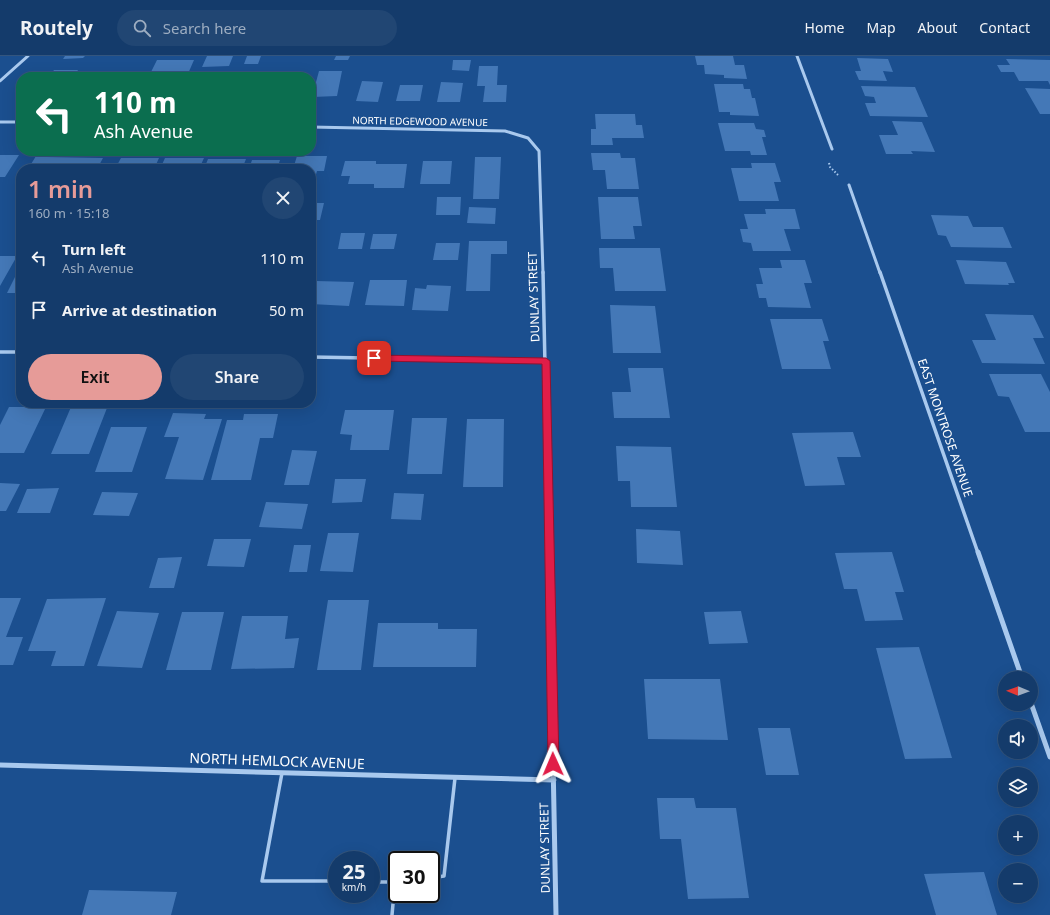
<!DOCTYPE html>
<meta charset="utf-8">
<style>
body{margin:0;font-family:"Noto Sans",sans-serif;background:#214673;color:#f1f3f6;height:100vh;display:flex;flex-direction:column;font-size:15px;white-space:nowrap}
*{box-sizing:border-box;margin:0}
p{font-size:13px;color:#9dadc1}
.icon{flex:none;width:22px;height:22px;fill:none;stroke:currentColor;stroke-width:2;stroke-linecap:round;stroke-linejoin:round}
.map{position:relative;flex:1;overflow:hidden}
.panel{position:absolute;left:16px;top:108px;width:300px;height:244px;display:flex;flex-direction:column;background:#143b6b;border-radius:16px;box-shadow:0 4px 16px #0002,0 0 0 1px #33557e}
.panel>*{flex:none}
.top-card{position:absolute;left:16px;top:16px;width:300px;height:84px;border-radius:16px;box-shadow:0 4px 16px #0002,0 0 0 1px #33557e;background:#0b6e4f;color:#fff;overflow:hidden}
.needle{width:26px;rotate:271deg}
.buttons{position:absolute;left:998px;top:615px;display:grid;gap:8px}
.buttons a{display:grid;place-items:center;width:40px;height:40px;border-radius:50%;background:#143b6b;box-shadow:0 4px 16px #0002,0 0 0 1px #33557e;font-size:20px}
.speed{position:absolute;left:328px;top:795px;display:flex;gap:8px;font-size:20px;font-weight:700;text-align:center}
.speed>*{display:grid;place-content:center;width:52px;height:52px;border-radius:50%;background:#143b6b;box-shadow:0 4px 16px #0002,0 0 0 1px #33557e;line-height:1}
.speed small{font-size:10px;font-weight:400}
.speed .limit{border:2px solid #111;border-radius:6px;background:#fff;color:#111}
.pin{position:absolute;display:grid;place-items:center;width:34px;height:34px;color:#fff;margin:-17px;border-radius:8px;box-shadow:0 2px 6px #0006}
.me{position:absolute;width:44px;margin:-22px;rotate:359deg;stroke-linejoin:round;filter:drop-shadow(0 0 3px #0008)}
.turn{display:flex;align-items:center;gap:14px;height:84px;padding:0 12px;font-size:18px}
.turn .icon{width:52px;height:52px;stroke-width:2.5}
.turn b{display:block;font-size:28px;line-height:34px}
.round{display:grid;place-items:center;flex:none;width:42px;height:42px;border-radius:21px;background:#214673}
.summary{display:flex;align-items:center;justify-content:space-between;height:68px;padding:0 12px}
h1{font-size:24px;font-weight:600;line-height:30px;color:#e69b98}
.cta{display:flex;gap:8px;margin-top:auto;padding:8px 12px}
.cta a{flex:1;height:46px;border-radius:24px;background:#e69b98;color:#111;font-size:16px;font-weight:600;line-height:46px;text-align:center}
.cta a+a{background:#214673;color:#f1f3f6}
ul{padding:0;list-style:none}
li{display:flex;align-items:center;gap:12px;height:52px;padding:0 12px}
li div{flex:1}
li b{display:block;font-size:15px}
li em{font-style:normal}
header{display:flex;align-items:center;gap:24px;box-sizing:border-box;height:56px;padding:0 20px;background:#143b6b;border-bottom:1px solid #33557e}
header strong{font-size:19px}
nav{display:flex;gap:22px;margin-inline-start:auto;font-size:14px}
.search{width:280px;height:36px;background:#214673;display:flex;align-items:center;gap:10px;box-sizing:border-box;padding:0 14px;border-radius:22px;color:#9dadc1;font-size:15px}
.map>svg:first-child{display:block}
.building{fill:#4478b7}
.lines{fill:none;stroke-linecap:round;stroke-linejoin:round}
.path{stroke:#a9c9ee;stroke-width:2;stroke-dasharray:1.5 2;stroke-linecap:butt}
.service{stroke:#a9c9ee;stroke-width:3.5}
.minor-far2{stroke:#a9c9ee;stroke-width:3}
.minor-far1{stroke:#a9c9ee;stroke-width:3.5}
.minor{stroke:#a9c9ee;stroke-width:5}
.route{fill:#e11d48;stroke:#92132f}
.labels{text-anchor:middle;stroke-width:3;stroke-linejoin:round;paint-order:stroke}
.far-street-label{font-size:10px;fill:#fff;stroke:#1b4f8f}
.street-label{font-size:12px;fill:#fff;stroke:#1b4f8f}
.near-street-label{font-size:14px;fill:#fff;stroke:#1b4f8f}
</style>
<header>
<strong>Routely</strong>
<div class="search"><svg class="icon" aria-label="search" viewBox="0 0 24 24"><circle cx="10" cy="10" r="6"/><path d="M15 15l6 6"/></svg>Search here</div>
<nav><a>Home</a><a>Map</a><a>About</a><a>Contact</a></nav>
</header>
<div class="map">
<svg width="1050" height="859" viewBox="0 0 1050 859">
<rect width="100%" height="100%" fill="#1b4f8f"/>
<!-- building -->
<path class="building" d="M65,0H85L83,2L63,3Z
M207,0H233L229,10L202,11Z
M247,0H261L258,8H244Z
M336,0H350L348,4H334Z
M695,0H733L735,9H744L747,23L724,22V19L705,18L704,9H697Z
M857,2L888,3L893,16L883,15L887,25L859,24L855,15H861Z
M1006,3L1050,4V29L1048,25H1019L1014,16H1001L997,9H1010Z
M157,4H194L187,20L119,21L120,19H130L131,17L151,16Z
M453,4H471L469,15L452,14Z
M479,10H498L497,29H507L506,46H483L485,30H477Z
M54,14H78L74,21H49Z
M319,15H342L337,40L312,41Z
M205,19H232L231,21H204Z
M272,19V21H244L245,20Z
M362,25L383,26L378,46L356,45Z
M441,26L463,27L460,46H437Z
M714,28H743L744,33H750L752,42H755L759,60L730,59V56H719Z
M400,29H423L420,45H396Z
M861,30L915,31L928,61L870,60L865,47H876L874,41L865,40Z
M1025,32L1050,33V58H1040Z
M595,58H635L636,69H642L644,82H612L613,89H591V73H596Z
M892,65L922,66L935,96L911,95L913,98H886L879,79H898Z
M718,67H754L756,73L764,74L766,81H762L767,99H751L750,95H725Z
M591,97H620L621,102H635L639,133H607L605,114H593Z
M0,99H19L5,121H0Z
M36,100H48L47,101L103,102L97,113H28Z
M297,100H327L324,115H317L312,132H311V113H293Z
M475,101H501L499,143H473Z
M121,102H159L154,113H115Z
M165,102H204L199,113H160Z
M208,103H246L242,113H204Z
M252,104H280L277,113H249Z
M345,105H376V108H407L404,132H374V128H348L350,120H341Z
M423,105H452L450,128H420Z
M751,107H775L781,126H774L779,145H739L731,112H752Z
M437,141H461L460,159H436Z
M598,141H638L642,170H633L635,183H601Z
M311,147H324L320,164H311Z
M469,151L496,152L495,168L467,167Z
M765,153H795L800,173H784L791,195H753L751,187L743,186L740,173H748L744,158H766Z
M931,159L968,160L973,171H1003L1012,192L951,191L946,180L938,179Z
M341,177H365L362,193H338Z
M373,178H397L394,193H370Z
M469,185H507V198H491L490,235H466Z
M436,187H460L458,204H433Z
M599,192H660L666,235H615L613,212H600Z
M0,200H17L0,230Z
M780,204H805L812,227H804L811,252L768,251L766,242H759L756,228H763L759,212H782Z
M956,204L1006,206L1015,227H1008L1009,229L965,228Z
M21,209V237H7Z
M370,224H407L404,250L365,249Z
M316,225L354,226L349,250L311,248V242Z
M427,229L451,230L448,255L412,254L415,232L426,233Z
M610,249L655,250L661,297H613Z
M985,258L1033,259L1044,282H1033L1045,308L982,307L972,284H996Z
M770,263H822L829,285H823L831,313H782Z
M628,312H663L670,362H614L612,336H631Z
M989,318H1041L1050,336V376H1025L1009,341L998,340Z
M9,351H46L24,397H0V369Z
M71,351L107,352L89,398H51Z
M345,354H394L389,394H350L352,379L340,378Z
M173,357L206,358L204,363H222L203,424L165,423L179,381H164Z
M244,358H278L273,382H260L251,424H211L227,364H243Z
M412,362H447L442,418H407Z
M467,363H504L503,431H463Z
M111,371H147L132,416H95Z
M853,376L861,401H837L845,429L805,430L792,377Z
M616,390L671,391L677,451H631L630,425H618Z
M292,394L317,395L309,429H284Z
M335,423H366L362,446L332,447Z
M0,427L20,428L6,455H0Z
M59,432L50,457H17L27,433Z
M102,436L138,437L129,460L93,459Z
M394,437L424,438L421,464L391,463Z
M266,446L308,448L302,473L259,471Z
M636,473L680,475L683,509L637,507Z
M328,477H359L353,516L320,515Z
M214,483H251L244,511L207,510Z
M294,489H311L307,516H289Z
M892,496L904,536H895L903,564L865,565L857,533H844L835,497Z
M182,501L174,532H149L158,502Z
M0,542H21L6,581H23L13,609H0Z
M106,542L84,610H51L56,595H28L47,543Z
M328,544H369L361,614H317Z
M117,555L159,557L142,612L97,610Z
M741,555L748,587L709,588L704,556Z
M182,556H224L211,614H166Z
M242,560H288L285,583L299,582L294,612L231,613Z
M378,567H438V573H477L476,611H373Z
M919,591L952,702L905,703L876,592Z
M644,623H720L728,684L648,683Z
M758,672H790L799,719H766Z
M657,742H694L696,752H736L749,842L688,843L681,783H660Z
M984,816L997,859H936L924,818Z
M89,834L177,836L171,859H82Z"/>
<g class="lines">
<!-- path -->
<path class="path" d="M829,107L830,111L838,119"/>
<!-- service -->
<path class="service" d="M282,717L262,825H337
M431,822L444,820L455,722
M371,826H395L392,859"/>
<!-- minor-far2 -->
<path class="minor-far2" d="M797,0L832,93
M0,25L28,0
M0,66H21
M311,71L505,75L528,82L539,95L543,217
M849,129L880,217"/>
<!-- minor-far1 -->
<path class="minor-far1" d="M543,216L549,497
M880,216L978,497
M0,296H21
M311,301L546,305"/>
<!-- minor -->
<path class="minor" d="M549,496L556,859
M978,496L1022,622
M1031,647L1050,701
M0,709L554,724"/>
</g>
<!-- route -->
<path class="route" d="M374,299L546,302L550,305L559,708L557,712L553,714L549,712L548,708L542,308L374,305L370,302Z"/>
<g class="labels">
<!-- far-street labels -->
<g class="far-street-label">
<text transform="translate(420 65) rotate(1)" y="4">NORTH EDGEWOOD AVENUE</text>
</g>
<!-- street labels -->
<g class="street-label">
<text transform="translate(534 241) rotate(-92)" y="4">DUNLAY STREET</text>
<text transform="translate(945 372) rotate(71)" y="4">EAST MONTROSE AVENUE</text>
<text transform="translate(545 792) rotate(-91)" y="4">DUNLAY STREET</text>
</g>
<!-- near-street labels -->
<g class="near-street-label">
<text transform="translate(277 705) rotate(2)" y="5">NORTH HEMLOCK AVENUE</text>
</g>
</g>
</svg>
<div class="buttons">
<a><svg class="needle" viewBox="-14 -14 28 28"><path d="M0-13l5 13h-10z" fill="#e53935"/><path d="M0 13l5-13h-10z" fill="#9dadc1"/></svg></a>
<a><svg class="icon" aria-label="sound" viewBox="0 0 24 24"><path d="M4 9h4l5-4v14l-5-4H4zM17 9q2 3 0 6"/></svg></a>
<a><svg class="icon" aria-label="layers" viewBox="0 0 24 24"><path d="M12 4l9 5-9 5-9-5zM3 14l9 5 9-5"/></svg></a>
<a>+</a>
<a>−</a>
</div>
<div class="speed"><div>25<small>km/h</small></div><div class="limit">30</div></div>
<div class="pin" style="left:374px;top:302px;background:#d93025"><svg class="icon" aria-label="arrive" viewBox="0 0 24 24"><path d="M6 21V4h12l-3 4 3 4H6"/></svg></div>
<svg class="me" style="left:553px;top:708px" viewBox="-20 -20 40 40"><path d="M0-17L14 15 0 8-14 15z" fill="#e11d48" stroke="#fff" stroke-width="4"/></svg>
<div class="top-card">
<div class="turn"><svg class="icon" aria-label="left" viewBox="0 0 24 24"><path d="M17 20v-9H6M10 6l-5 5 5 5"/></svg><div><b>110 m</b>Ash Avenue</div></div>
</div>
<section class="panel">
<div class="summary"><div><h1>1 min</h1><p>160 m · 15:18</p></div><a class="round"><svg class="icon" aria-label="close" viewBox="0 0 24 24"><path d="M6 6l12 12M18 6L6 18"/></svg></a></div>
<ul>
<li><svg class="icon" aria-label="left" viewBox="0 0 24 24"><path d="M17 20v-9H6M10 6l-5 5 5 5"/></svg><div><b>Turn left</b><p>Ash Avenue</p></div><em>110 m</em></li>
<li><svg class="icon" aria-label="arrive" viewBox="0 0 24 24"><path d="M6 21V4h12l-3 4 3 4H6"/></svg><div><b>Arrive at destination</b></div><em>50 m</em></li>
</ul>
<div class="cta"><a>Exit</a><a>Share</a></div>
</section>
</div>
